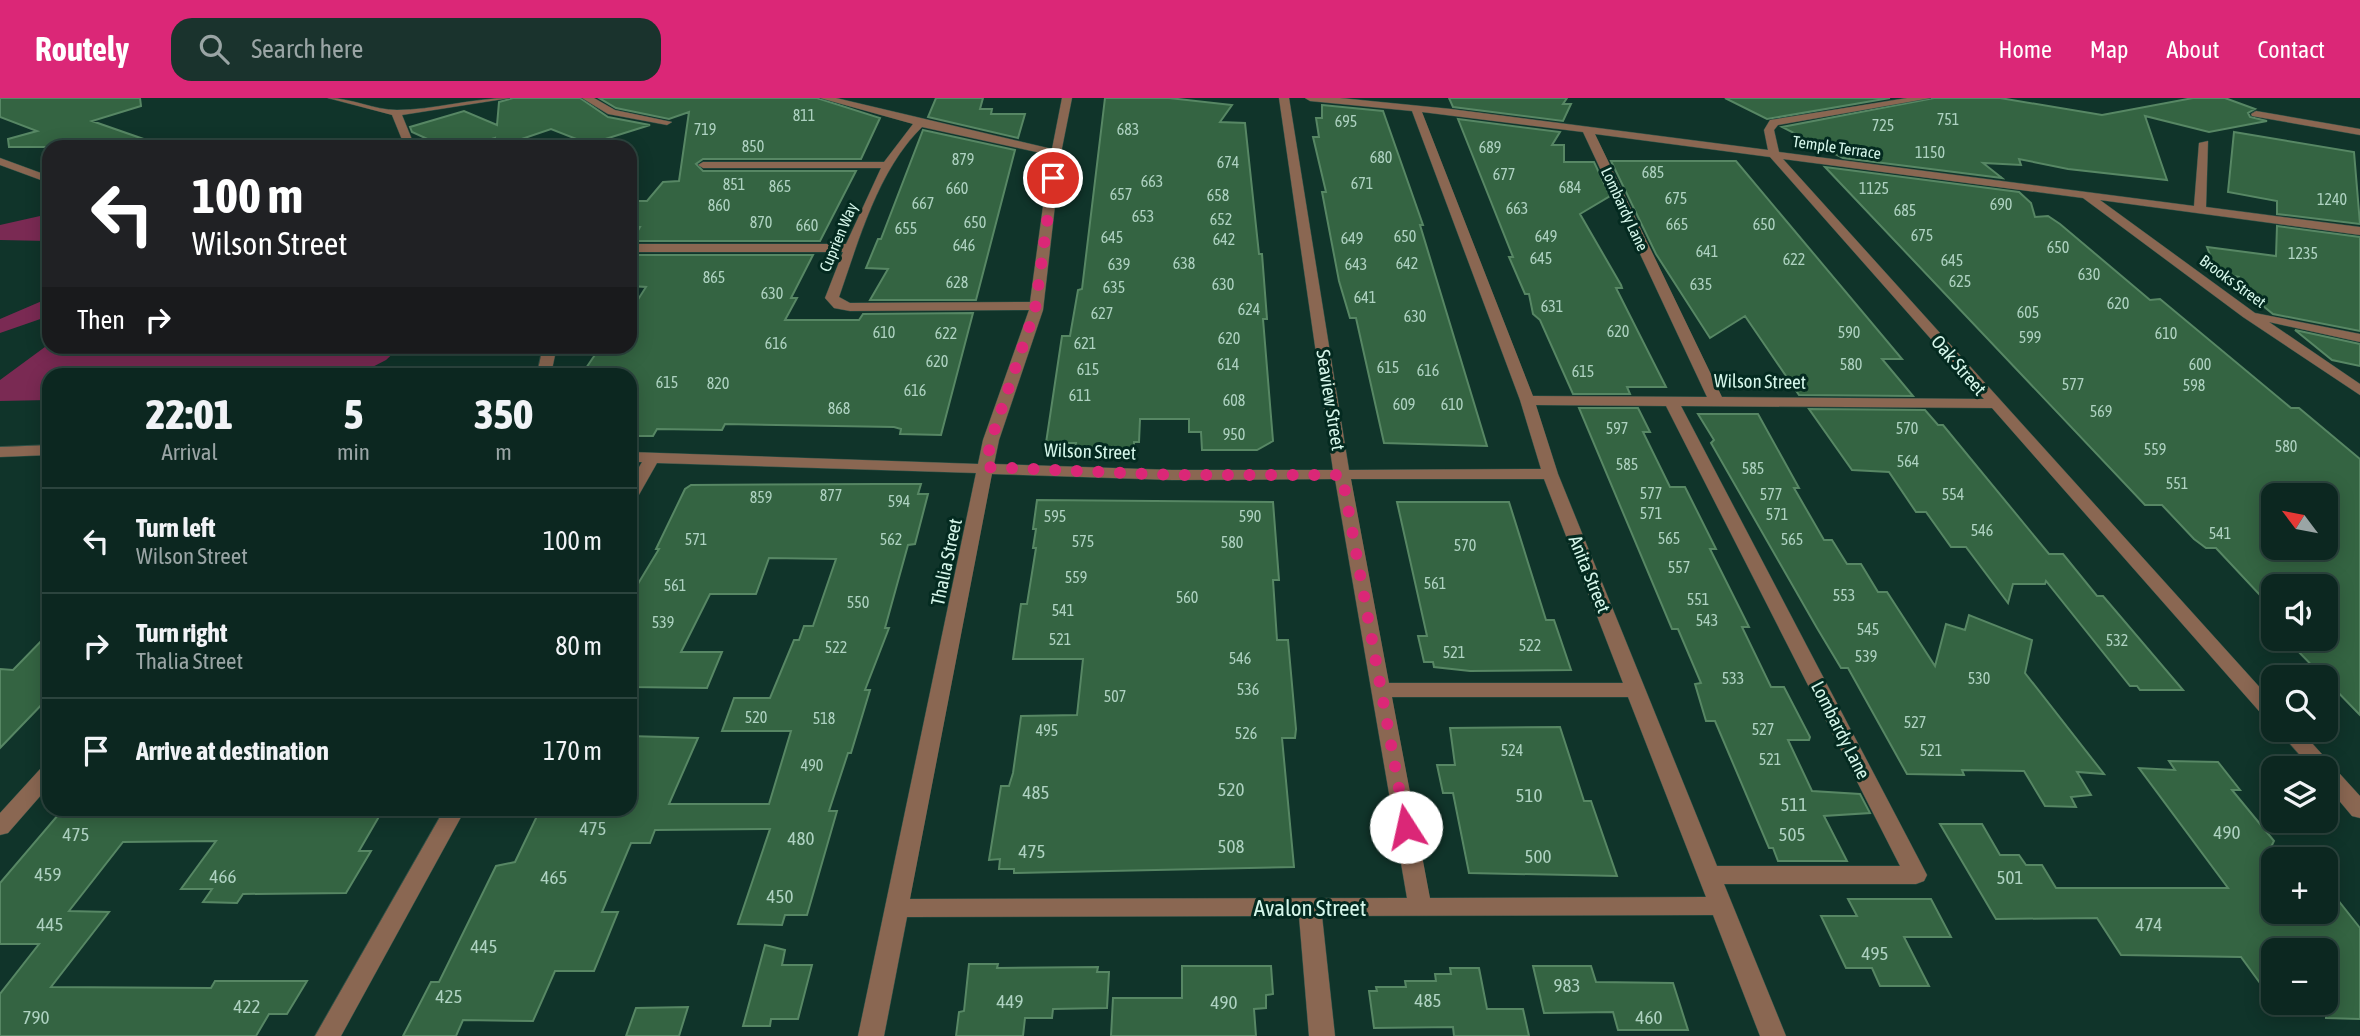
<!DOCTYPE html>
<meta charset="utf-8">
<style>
body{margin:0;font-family:"Asap Condensed",sans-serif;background:#1a332d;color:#f1f3f6;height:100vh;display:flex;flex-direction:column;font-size:26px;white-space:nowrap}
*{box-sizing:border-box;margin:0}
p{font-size:23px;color:#9aa5a5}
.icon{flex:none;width:38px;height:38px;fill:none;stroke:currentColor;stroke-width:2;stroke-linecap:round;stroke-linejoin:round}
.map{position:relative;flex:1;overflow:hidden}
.panel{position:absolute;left:42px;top:270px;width:595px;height:448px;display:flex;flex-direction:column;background:#0c2720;border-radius:21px;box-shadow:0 4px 18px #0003,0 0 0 2px #2c443e}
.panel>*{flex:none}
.banner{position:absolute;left:42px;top:42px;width:595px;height:214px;border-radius:21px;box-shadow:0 4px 18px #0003,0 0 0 2px #2c443e;background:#202124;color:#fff;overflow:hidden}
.needle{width:46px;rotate:302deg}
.tools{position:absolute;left:2261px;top:385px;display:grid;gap:14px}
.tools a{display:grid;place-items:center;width:77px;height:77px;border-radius:14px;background:#0c2720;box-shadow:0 4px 18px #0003,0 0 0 2px #2c443e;font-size:35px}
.pin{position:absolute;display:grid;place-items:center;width:60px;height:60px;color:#fff;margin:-30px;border:4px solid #fff;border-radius:50%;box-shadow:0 2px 7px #0007}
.me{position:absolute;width:77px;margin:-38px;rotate:350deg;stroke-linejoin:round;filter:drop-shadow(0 0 5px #0008)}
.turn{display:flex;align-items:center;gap:24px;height:147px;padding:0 35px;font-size:32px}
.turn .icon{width:91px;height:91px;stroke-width:2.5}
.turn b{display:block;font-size:49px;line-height:60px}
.then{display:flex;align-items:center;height:66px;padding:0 35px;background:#0003;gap:14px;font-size:26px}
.eta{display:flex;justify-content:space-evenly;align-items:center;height:119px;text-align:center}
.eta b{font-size:42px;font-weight:800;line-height:49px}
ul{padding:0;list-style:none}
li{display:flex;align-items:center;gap:21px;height:105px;padding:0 35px;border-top:2px solid #2c443e}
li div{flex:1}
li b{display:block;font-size:26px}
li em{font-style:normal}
header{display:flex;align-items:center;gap:42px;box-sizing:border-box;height:98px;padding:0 35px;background:#db2777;color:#fff}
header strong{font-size:33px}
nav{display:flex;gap:38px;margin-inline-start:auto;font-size:24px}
.search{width:490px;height:63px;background:#1a332d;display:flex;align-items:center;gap:18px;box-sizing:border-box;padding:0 24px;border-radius:21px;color:#9aa5a5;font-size:26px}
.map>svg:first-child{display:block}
.green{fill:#7a2a53}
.building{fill:#346442;stroke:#578764;stroke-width:2;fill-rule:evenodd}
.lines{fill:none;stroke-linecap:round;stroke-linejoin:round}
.minor-casing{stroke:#305349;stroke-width:1}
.minor{fill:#8a6752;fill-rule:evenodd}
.route{stroke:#db2777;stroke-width:12;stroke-dasharray:0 21.6}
.labels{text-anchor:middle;stroke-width:6;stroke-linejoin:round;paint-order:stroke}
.number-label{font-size:16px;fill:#aed2c1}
.far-street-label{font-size:16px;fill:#d6f7eb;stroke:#042a20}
.street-label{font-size:19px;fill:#d6f7eb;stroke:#042a20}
.near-number-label{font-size:19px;fill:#aed2c1}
.near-street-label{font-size:23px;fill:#d6f7eb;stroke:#042a20}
</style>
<header>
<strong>Routely</strong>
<div class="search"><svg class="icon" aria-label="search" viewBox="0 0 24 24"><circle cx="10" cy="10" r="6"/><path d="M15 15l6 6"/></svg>Search here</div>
<nav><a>Home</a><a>Map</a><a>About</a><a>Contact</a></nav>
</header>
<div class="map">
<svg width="2360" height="938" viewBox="0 0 2360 938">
<rect width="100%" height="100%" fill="#10342a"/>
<!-- green -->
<path class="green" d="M49,116V143L0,142V127Z
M49,200V218L0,235V221Z
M49,246V248L400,249L386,262L359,276H49V302L0,303V282Z"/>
<!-- building -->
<path class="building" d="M0,0H140L141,8L92,23L155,45L154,49H9L8,41L37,33L0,19Z
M513,0H580L608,19L650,27L599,43L584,44L551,31L498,49H494L495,40L465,49H445L412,34L410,29L464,13L497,27L499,4Z
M599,0H817L880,20L861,61H703L696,66L703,73H856L820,143H632L640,129H630V103H647L663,84L679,83L689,14L669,21L616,10Z
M936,0H983L980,11H992L991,16H1025L1018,40L928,19Z
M1105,0H1169L1232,7L1220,24L1245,25L1259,156H1262L1267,221H1263L1273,343L1257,352H1202L1201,334H1189V321H1140L1139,344H1134V352L1075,351L1076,345H1046L1062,238H1070L1078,192L1082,191Z
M1449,0H1567L1563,6H1571L1563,23L1453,9Z
M1725,0H1890L1767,21Z
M1934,0H2000L2102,17L2193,0H2225L2255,11L2248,15L2250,19L2267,23L2209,34L2145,18L2167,82L2068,71L2019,61L2021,67L1983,65L2002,80L1843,60L1782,29Z
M1322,7L1383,13L1423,127H1420L1487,348L1384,345L1356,220H1350L1339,183L1322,94H1326L1313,39H1319L1316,20H1322Z
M1458,21L1560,34L1552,47H1564V64H1594L1610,98L1580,116L1621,187L1622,190H1616L1666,289H1627L1630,296H1573L1540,222L1533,216L1529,196H1525L1509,159H1513Z
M923,32L1015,52L976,202H870L888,171L866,170L878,141H881Z
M2234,34L2354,54L2360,126L2277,116V103L2228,94Z
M1611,63H1736L1902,261H1882L1913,298L1799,297L1745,218L1710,240L1656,156Z
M1825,69L2019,94L2031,105L2035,119L2048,118L2060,126L2150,202L2160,201L2291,310H2299L2360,361V617L2292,547H2326V485H2273V511L2216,450H2206L2194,441L2162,407H2145ZM2273,397H2326V450H2273Z
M2277,128L2360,139V233L2273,216L2252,199L2246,198L2239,179L2217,175L2207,149L2276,158Z
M630,157H813L791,200H797L785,222H859L863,216L973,215L941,337L900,336L901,331L894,329L725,326L722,332L657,331L653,338H630V276H582L601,248H630V214L646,189L630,188Z
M2295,232L2360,246V268L2332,262Z
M1579,310H1638L1650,334H1643L1670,389H1685L1716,451H1710L1749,529H1742L1771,589H1784L1810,639L1809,642H1788L1812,693L1860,696L1870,715L1824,718L1847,763H1778L1773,750H1769L1715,623H1706L1695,586L1701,585L1678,531H1672Z
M1809,311L1925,312L1938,327H1943L2049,456H2063L2097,498H2103L2183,592H2140L2137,588H2130L2046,483L2045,486H2013L2008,505L1966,449H1951L1926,414H1916L1889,374L1852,372Z
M1698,316H1758L1799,390H1794L1824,442H1832L1847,466H1861L1878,494H1887L1935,568L1946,526L1965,532L1969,517L2032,542L2025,575L2104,676L2077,674L2091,697L2071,699L2076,709L2045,708L2024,673L1962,672L1964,677L1907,676L1848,570H1841L1817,530L1711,345L1714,342Z
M878,386H921L918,396H928L915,446L908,447L885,530H889L865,592H870L851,655H848L829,713H837L807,817H785L782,827L738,826L770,731L655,732L650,745H631L602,814H618L594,873H555L533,923L463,922L456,938H403L431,884H439L496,768L515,764L537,718H585L587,714L630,710V638L698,640L669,706H769L791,633H722L734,600H770L794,542H799L804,528H813L836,461L769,460L756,496H710L681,554H722L707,590L630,589V499L659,451H656L685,391L691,387Z
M1037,402L1273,404L1279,482H1273L1277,542H1288L1296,631L1295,640H1282L1294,769L1014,775V771H999L1000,761L989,762L1001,688H1009L1013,675L1021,618L1077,617L1083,561H1013L1021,506H1027L1036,450H1033L1036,431H1033Z
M1397,404H1509L1546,522H1554L1571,572L1470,573L1434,569L1433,564H1424L1418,538H1427Z
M49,535V599L0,650V571L13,572Z
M1560,629L1584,703H1591L1617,778L1469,775L1453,695H1443L1437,667H1455L1450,630Z
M2169,663L2218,664L2240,692H2232L2274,743L2271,749L2273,814H2326V787L2360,830V921L2326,920V852H2273V903L2241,859L2121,857L2097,820L1996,821L1940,726H1982L2000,757H2019L2026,767H2042L2056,790H2228L2139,670L2175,672Z
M64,710H384L359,753H371L346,795L243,796L237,805L203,804L212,791H181L216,743L123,744L69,813L109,814L51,889L211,890L215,883H307L287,916H269L256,938H0V896L39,846H0V785Z
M1848,801H1931L1951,839H1904L1929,888H1880L1872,870H1846L1821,818H1857Z
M765,847L785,852L782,867H812L798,921H771L770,928H743Z
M969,866H998L997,870L1098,869L1097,874H1109L1107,910L1053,911L1052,920H1025L1023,938H956L959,914L964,913Z
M1182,868H1271L1273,896L1266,897V910L1254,911L1256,938H1111L1113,900H1182Z
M1533,868H1591L1596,884L1673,885L1688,932H1618L1613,914L1544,915Z
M1450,870H1479L1487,911H1523L1529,938H1454L1453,929L1374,930L1369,893H1377L1376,889H1406L1405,883H1436L1435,876H1451Z
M688,909L679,938H626L636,910Z"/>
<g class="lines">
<defs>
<path id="minor" d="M328,0C352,0 374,12 397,12C433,12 472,0 510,0L402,17L415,49H405L392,17Z
M582,0H594L615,12L672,24L667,27L608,16Z
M820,0H836L1052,51L1062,0H1072L1061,55L1043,212L999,342L994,366L1172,372H1333L1279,0H1289L1349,372L1541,371L1520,302L1412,13L1310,3L1305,0H1340L1451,11L1768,52L1764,32L1770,22L1907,0H1931L1778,27L1774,32L1779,54L2194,108L2199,45L2208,43L2206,109L2360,129V137L2100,102L2255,215L2360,236V244L2269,224L2360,286V297L2243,219L2083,100L1783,61L2273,604V623L2266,621L1992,310L1681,308L1927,777L1924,783L1916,786H1724L1786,938H1760L1713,817L1322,818L1335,938H1309L1299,818L907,819L884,938H858L976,375L657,365L636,402L630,404V385L642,364H630V354L978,366L983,342L1029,212L850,213L834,210L825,200L843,154H630V146H846L881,70H703L698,67L703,64H884L913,26ZM1422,14L1583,34L1707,299L1533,298ZM922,29L1050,57L1030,204L850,205L839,199C859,142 878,72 922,29ZM1595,36L1770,59L1984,301L1722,299ZM1536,307L1666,308L1900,768H1717L1558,376ZM992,376L1172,382L1335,381L1407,800L910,801ZM1351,381H1544L1623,585H1389ZM1392,599H1628L1706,799L1430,800Z
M2256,13L2360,31V37L2252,18L2251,16Z
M0,60L49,78V85L0,67Z
M543,248H557L551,276H537Z
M49,347V357L0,359V349Z
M2278,632H2300L2360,698V720L2352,718L2326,687V670H2311Z
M49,667V688L8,735L0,737V715L42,669Z
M445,710H466L341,938H315Z"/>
</defs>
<!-- minor casing -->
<use href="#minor" class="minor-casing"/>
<!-- minor -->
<use href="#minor" class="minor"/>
</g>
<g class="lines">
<!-- route -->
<path class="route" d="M1053,80L1035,212L991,342L986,369L1172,377H1342L1406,729"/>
</g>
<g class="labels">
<!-- number labels -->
<g class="number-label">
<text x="804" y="23">811</text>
<text x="1948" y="27">751</text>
<text x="1346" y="29">695</text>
<text x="1883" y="33">725</text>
<text x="705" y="37">719</text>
<text x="1128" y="37">683</text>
<text x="753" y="54">850</text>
<text x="1490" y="55">689</text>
<text x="1930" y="60">1150</text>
<text x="1381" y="65">680</text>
<text x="963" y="67">879</text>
<text x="1228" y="70">674</text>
<text x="1653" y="80">685</text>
<text x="1504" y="82">677</text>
<text x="1152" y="89">663</text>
<text x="1362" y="91">671</text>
<text x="734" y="92">851</text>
<text x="780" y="94">865</text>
<text x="1570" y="95">684</text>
<text x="957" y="96">660</text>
<text x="1874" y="96">1125</text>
<text x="1121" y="102">657</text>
<text x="1218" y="103">658</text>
<text x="1676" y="106">675</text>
<text x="2332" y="107">1240</text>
<text x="923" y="111">667</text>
<text x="2001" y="112">690</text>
<text x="719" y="113">860</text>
<text x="1517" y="116">663</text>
<text x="1905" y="118">685</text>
<text x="1143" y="124">653</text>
<text x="1221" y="127">652</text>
<text x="761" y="130">870</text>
<text x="975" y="130">650</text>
<text x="1677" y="132">665</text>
<text x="1764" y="132">650</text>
<text x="807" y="133">660</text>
<text x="906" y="136">655</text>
<text x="1922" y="143">675</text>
<text x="1405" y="144">650</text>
<text x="1546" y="144">649</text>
<text x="1112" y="145">645</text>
<text x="1352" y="146">649</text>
<text x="1224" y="147">642</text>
<text x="964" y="153">646</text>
<text x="2058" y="155">650</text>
<text x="1707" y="159">641</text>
<text x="2303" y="161">1235</text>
<text x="1541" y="166">645</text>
<text x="1794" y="167">622</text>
<text x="1952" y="168">645</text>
<text x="1184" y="171">638</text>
<text x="1407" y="171">642</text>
<text x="1119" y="172">639</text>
<text x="1356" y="172">643</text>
<text x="2089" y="182">630</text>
<text x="714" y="185">865</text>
<text x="1960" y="189">625</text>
<text x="957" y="190">628</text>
<text x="1223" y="192">630</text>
<text x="1701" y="192">635</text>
<text x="1114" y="195">635</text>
<text x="772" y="201">630</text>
<text x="1365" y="205">641</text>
<text x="2118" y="211">620</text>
<text x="1552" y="214">631</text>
<text x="1249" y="217">624</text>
<text x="2028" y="220">605</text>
<text x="1102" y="221">627</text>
<text x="1415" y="224">630</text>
<text x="1618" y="239">620</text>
<text x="884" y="240">610</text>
<text x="1849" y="240">590</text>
<text x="946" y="241">622</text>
<text x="2166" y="241">610</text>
<text x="2030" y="245">599</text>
<text x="1229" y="246">620</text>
<text x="776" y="251">616</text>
<text x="1085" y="251">621</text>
<text x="937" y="269">620</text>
<text x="1228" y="272">614</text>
<text x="1851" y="272">580</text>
<text x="2200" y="272">600</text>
<text x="1388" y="275">615</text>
<text x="1088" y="277">615</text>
<text x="1428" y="278">616</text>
<text x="1583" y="279">615</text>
<text x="667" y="290">615</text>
<text x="718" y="291">820</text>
<text x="2073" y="292">577</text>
<text x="2194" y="293">598</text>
<text x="915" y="298">616</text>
<text x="1080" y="303">611</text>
<text x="1234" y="308">608</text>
<text x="1404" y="312">609</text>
<text x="1452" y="312">610</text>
<text x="839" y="316">868</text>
<text x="2101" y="319">569</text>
<text x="1617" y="336">597</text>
<text x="1907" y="336">570</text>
<text x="1234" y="342">950</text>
<text x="2286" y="354">580</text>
<text x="2155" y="357">559</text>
<text x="1908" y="369">564</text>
<text x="1627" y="372">585</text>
<text x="1753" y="376">585</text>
<text x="2177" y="391">551</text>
<text x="1651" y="401">577</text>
<text x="1771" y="402">577</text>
<text x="1953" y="402">554</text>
<text x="831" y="403">877</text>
<text x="761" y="405">859</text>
<text x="899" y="409">594</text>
<text x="1651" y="421">571</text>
<text x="1777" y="422">571</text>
<text x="1055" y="424">595</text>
<text x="1250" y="424">590</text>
<text x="1982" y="438">546</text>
<text x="2220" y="441">541</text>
<text x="1669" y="446">565</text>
<text x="696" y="447">571</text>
<text x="891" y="447">562</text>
<text x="1792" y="447">565</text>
<text x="1083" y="449">575</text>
<text x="1232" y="450">580</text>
<text x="1465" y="453">570</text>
<text x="1679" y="475">557</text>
<text x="1076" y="485">559</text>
<text x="1435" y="491">561</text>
<text x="675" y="493">561</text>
<text x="1844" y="503">553</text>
<text x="1187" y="505">560</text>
<text x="1698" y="507">551</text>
<text x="858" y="510">550</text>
<text x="1063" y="518">541</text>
<text x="1707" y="528">543</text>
<text x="663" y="530">539</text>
<text x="1868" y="537">545</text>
<text x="1060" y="547">521</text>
<text x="2117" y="548">532</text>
<text x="1530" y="553">522</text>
<text x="836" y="555">522</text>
<text x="1454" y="560">521</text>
<text x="1866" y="564">539</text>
<text x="1240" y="566">546</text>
<text x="1733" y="586">533</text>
<text x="1979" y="586">530</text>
<text x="1248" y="597">536</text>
<text x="1115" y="604">507</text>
<text x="756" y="625">520</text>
<text x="824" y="626">518</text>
<text x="1915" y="630">527</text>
<text x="1763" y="637">527</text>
<text x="1047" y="638">495</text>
<text x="1246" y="641">526</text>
<text x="1512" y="658">524</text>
<text x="1931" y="658">521</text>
<text x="1770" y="667">521</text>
<text x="812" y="673">490</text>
</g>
<!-- far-street labels -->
<g class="far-street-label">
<text transform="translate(1837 49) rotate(8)" y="6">Temple Terrace</text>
<text transform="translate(1625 111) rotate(65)" y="6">Lombardy Lane</text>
<text transform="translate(838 139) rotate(-67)" y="6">Cuprien Way</text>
<text transform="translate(2233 183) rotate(36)" y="6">Brooks Street</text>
</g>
<!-- street labels -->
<g class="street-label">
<text transform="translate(1959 267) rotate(49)" y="7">Oak Street</text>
<text transform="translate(1760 283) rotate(1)" y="7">Wilson Street</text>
<text transform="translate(1331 302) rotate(81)" y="7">Seaview Street</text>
<text transform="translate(1090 353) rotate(2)" y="7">Wilson Street</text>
<text transform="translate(946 464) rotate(-78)" y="7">Thalia Street</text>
<text transform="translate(1590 476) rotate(68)" y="7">Anita Street</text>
<text transform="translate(1841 632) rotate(63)" y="7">Lombardy Lane</text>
</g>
<!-- near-number labels -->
<g class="near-number-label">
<text x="1231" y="698">520</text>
<text x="1036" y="701">485</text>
<text x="1529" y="704">510</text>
<text x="1794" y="713">511</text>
<text x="593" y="737">475</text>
<text x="2227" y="741">490</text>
<text x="76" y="743">475</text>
<text x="1792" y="743">505</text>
<text x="801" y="747">480</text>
<text x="1231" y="755">508</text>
<text x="1032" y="760">475</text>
<text x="1538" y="765">500</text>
<text x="48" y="783">459</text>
<text x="223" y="785">466</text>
<text x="554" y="786">465</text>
<text x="2010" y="786">501</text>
<text x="780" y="805">450</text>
<text x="50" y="833">445</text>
<text x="2149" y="833">474</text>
<text x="484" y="855">445</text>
<text x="1875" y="862">495</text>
<text x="1567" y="894">983</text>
<text x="449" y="905">425</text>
<text x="1428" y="909">485</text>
<text x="1010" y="910">449</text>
<text x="1224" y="911">490</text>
<text x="247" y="915">422</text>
<text x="36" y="926">790</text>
<text x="1649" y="926">460</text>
</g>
<!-- near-street labels -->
<g class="near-street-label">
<text x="1310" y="818">Avalon Street</text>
</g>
</g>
</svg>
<div class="tools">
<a><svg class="needle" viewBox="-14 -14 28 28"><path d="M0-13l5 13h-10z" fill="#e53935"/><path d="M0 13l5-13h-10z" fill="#9aa5a5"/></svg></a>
<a><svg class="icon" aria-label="sound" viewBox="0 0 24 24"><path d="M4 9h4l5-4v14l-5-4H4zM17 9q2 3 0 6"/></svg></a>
<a><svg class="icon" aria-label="search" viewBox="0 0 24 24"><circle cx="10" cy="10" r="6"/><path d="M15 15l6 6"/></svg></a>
<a><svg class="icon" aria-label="layers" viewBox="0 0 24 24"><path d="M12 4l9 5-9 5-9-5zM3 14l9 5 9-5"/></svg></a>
<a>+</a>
<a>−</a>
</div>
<div class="pin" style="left:1053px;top:80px;background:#d93025"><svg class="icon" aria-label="arrive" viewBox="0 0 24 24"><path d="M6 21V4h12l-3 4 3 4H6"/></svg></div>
<svg class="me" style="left:1406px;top:729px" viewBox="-20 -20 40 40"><circle r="19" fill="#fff"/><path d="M0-13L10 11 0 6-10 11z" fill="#db2777"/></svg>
<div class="banner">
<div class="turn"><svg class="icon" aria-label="left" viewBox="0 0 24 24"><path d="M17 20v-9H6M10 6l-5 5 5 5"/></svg><div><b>100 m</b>Wilson Street</div></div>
<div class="then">Then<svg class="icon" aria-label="right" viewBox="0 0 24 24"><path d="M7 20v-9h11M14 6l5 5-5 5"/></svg></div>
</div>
<section class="panel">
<div class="eta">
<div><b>22:01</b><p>Arrival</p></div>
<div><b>5</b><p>min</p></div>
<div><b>350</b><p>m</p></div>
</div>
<ul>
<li><svg class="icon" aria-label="left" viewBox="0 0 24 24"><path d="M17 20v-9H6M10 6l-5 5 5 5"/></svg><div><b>Turn left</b><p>Wilson Street</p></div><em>100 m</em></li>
<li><svg class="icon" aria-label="right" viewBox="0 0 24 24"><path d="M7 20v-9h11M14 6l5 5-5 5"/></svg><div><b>Turn right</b><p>Thalia Street</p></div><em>80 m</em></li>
<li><svg class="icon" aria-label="arrive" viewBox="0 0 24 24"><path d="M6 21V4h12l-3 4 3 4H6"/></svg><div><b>Arrive at destination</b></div><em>170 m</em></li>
</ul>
</section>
</div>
